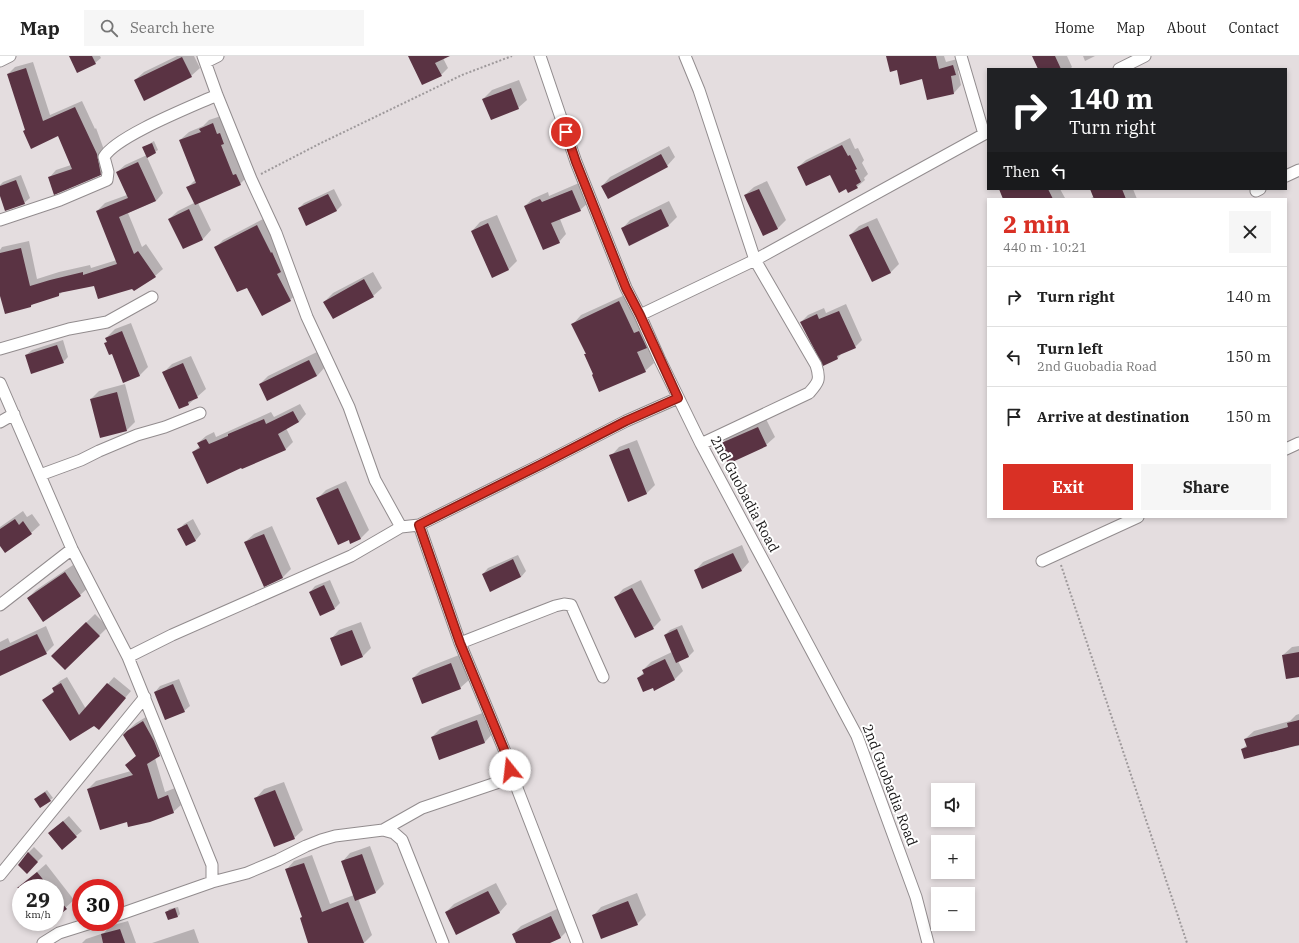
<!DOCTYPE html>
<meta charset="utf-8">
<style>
body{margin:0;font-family:"IBM Plex Serif",serif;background:#f6f6f6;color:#222;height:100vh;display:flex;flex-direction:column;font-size:15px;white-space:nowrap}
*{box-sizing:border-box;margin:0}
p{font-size:13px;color:#767676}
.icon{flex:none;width:22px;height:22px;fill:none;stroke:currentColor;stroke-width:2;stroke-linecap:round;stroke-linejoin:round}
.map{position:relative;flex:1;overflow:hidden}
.side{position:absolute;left:987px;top:142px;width:300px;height:320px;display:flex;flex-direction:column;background:#fff;border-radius:0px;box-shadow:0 2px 6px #0003}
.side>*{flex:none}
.top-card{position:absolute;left:987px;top:12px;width:300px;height:122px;border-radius:0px;box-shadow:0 2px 6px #0003;background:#202124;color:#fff;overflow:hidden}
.tools{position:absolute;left:931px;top:727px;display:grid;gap:8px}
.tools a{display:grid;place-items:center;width:44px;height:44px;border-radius:0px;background:#fff;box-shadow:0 2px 6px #0003;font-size:20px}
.speed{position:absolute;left:12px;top:823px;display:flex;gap:8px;font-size:20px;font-weight:700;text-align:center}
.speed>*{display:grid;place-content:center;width:52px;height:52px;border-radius:50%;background:#fff;box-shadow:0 2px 6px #0003;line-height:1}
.speed small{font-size:10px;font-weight:400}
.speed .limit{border:6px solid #d22;background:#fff;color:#111}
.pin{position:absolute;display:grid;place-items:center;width:34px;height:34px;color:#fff;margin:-17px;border:2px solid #fff;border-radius:50%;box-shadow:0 1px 4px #0007}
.me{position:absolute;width:44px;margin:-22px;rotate:344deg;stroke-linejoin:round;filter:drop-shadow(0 0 3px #0008)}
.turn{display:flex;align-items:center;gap:14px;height:84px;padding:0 16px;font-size:18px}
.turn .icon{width:52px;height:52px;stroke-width:2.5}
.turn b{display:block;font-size:28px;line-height:34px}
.then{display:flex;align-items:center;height:38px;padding:0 16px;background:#0003;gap:8px;font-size:15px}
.round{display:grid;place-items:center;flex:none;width:42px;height:42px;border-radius:0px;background:#f6f6f6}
.summary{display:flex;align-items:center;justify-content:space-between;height:68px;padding:0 16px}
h1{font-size:24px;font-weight:800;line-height:30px;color:#d93025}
.button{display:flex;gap:8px;margin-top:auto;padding:8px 16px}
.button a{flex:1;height:46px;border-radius:0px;background:#d93025;color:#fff;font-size:16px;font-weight:800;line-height:46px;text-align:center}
.button a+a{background:#f6f6f6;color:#222}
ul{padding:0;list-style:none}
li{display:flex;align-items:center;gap:12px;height:60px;padding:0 16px;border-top:1px solid #e0e0e0}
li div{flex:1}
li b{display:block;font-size:15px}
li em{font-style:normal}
header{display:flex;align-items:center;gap:24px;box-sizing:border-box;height:56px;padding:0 20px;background:#fff;border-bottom:1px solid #e0e0e0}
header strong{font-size:19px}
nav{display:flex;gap:22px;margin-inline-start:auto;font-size:14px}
.search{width:280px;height:36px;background:#f6f6f6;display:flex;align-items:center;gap:10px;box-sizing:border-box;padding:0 14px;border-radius:0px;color:#767676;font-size:15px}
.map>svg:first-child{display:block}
.shadow{fill:#0003}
.building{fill:#5a3343}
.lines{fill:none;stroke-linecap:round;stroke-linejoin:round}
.street-casing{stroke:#928c8e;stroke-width:13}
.path{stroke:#9e999b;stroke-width:2;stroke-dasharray:2 2;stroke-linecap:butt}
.street{stroke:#fff;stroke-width:11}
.route-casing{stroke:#8d1f18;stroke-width:10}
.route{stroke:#d93025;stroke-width:7}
.labels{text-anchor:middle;stroke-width:4;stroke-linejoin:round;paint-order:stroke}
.street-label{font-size:14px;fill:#181617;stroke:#fff}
</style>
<header>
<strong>Map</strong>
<div class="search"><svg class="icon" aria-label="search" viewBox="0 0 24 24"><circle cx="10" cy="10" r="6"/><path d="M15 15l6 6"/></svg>Search here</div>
<nav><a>Home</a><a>Map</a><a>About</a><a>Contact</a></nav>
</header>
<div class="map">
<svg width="1299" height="887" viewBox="0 0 1299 887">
<rect width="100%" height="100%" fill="#e4dddf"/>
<!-- shadow -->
<path class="shadow" d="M70,0H100L101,2L95,7Z
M177,0H194L200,12L191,20L135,24L144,16Z
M409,0H442L448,12L441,19Z
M887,0H944L946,6L961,2L963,10L958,15L961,29L954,37L923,22L898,13Z
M1033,0H1067L1072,11L1070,13H1039Z
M1083,0H1095L1085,5Z
M33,6L50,59L82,45L95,73L96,72L103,91L107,111L100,118L49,122L56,114L71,109L59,79L24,75L26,73L8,18L15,11Z
M519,24L527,44L518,52L483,43L492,34Z
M221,60L248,120L240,128L198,147L211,174L203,183L183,192L169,163L178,155L194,147L188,131L196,123L180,84L189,76L203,70L209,64Z
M850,82L855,93L858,92L864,104L862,107L868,118L864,122L865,124L857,131L846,132L831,118L798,111L806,104Z
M154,85L158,94L147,101L163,137L156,145L128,157L142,191L146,188L163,213L155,220L133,231L94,228L62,236L59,239L34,247L31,250L0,236V194L2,191L29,185L37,223L59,216L90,209L91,212L117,204L97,155L105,147L127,139L117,116L125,109L147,99L144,91Z
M669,90L675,101L667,110L602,130L610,121Z
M21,119L30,142L24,147L0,138V129L3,126Z
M767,125L786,164L777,173L745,139L754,131Z
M579,127L588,147L580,154L560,163L566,178L559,186L525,150L532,143L548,136L549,140Z
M334,133L342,149L336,155L299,152L304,147Z
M1001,133H1060L1065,142L1004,143Z
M1091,133H1133L1137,143H1090L1094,140Z
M669,145L677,161L669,169L622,173L630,164Z
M497,159L517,205L509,213L492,220L472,175L480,166Z
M265,162L298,237L290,244L216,191L223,184Z
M877,162L899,208L891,216L872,225L850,179L859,170Z
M373,216L382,232L373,240L324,246L333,237Z
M627,238L654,283L647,290L654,307L645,315L594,318L585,298L587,297L573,268L581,259Z
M846,248L862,284L855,291L842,297L838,302L801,266L808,259L824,252L826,257Z
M131,267L148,311L140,319L124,326L112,297L105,288L108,285L106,282L115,273Z
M63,284L68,301L63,306L26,299L32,294Z
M317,296L325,311L317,320L260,328L268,320Z
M191,300L206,333L189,348L164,316L172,308Z
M125,328L135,366L127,374L91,343L99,335Z
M300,348L306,358L299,366L286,372L293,386L285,394L193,396L200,390L198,387L206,380L214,376L216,381L271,356L274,361Z
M766,363L775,381L766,389H721L729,380Z
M637,384L655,429L647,437L629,445L611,400L619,391Z
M346,425L369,474L361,482L351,486L317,443L326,434Z
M23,455L27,461L32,458L40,469L31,477L0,488V471Z
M193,463L201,478L196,484L187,489L179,474L184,468Z
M272,470L291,513L283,521L264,529L245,486L254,478Z
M742,489L749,506L741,515H695L703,506Z
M518,499L526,515L521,521L483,518L488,512Z
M73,509L89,531L80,539L28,542L36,534Z
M330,524L340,547L335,552L310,536L315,530Z
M641,524L661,564L653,572L615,542L623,533Z
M95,558L108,571L65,613L60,592Z
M361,566L371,592L363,600L331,583L339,574Z
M682,569L694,595L689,600L678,605L683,615L675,623L653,630L638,622L644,616L643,614L651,606L672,596L665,579L670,574Z
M46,570L54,589L46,597L0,616V586L8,582L10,587Z
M1299,590V620L1283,599L1292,591Z
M459,599L469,624L460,632L413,622L421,614Z
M67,621L86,653L114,621L131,635L99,672L44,644L55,634L53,632L60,625Z
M179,623L190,650L184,655L155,636L160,630Z
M485,656L493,677L485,686L440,703L432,681L440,673Z
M151,658L167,691L155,702L165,736L175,732L181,749L173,756L127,765L88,733L96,725L131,715L127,709L137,699L127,675L136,667Z
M1299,658V690L1242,693L1247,689L1245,683L1254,675L1290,665L1296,659Z
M284,726L303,774L294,782L256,742L264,733Z
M47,734L53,742L50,744L37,741Z
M69,760L82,775L76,780L55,772Z
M370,790L384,828L376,836L358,842L372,879L364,887H309L303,860L286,814L294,805L312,799L330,848L354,839L342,806L350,797Z
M34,791L43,800L27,816L28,797Z
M46,808L74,844L55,861V832H26L23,828Z
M496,827L507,848L499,857L446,856L454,848Z
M637,837L646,859L637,868L593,860L601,851Z
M178,851L180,858L178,860L167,856L169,853Z
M559,852L569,873L561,881L548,887H517L513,878L521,870Z
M128,865L136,887H82L86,883L104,877L110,870Z
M194,873L199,887H152Z"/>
<!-- building -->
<path class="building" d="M69,0H92L96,8L77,17Z
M408,0H450L435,7L442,20L422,29Z
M886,0H936L939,13L953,9L956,19L951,20L954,38L927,44L922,23L900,29L897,14L890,16Z
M1032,0H1055L1061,13H1038Z
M182,1L192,21L144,45L134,24Z
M26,12L43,65L75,51L97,98L101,119L54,139L48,121L72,113L58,80L31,93L23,75L25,74L7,18Z
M511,32L519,53L491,64L482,43Z
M213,67L217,78L220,77L224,88L221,89L233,119L236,118L241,129L195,149L186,131L196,127L179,84L201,76L199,73Z
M152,87L156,97L147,102L142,91Z
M842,89L848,100L850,99L857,113L855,114L861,126L856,129L858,132L848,137L846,133L839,137L830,119L806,130L797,111Z
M661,98L668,111L608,143L601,130Z
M138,106L156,145L119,161L134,198L138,195L156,221L134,235L132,233L98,243L94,230L59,237V240L31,249V251L5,258L0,240V197L21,192L30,230L50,224L83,216V219L117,208L96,155L128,142L116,116Z
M16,124L25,148L5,155L0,140V130Z
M759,133L778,173L763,180L744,139Z
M999,133H1048L1053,143H1003Z
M1090,133H1122L1126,143H1094Z
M572,134L581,155L551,167L560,187L543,194L524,150L540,143L542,146Z
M328,138L337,155L306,170L298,152Z
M189,153L203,184L183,193L168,163Z
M661,153L669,170L629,190L621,172Z
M488,167L509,214L492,222L471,175Z
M257,169L271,197L272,196L281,216L277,218L291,245L262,260L247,232L237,236L214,191Z
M868,170L891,217L872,226L849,179Z
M364,223L374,241L333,263L323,246Z
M619,245L634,277L639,275L647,292L637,296L646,316L599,336L592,319L593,318L584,298H586L571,268Z
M839,255L856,292L837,300L838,303L823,310L800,266L817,258L819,263Z
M122,275L140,320L123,327L112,298L109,299L104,287L107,286L105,282Z
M57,289L64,307L31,318L25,299Z
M309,304L317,320L267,345L259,328Z
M183,307L198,342L188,346L189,349L179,353L162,316Z
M117,336L127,375L100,382L90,343Z
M293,355L299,366L278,378L286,394L242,413L241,412L207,428L192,396L200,392L197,387L206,383L209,388L228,380V378L264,363L266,368Z
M758,371L767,390L728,408L719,388Z
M629,392L647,438L628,446L609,399Z
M338,432L361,483L350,488L349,484L338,489L316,442Z
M15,463L19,469L23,465L32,478L5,497L0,490V473Z
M187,468L196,485L186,490L177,473Z
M264,478L283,522L264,531L244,486Z
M733,497L742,515L702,533L694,514Z
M513,503L521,521L490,536L482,518Z
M65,516L81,540L43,566L27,542Z
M324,529L335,553L320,560L309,536Z
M632,532L654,573L635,582L614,541Z
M86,566L100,580L65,614L51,600Z
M677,573L689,601L676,607L664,579Z
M352,574L363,601L341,610L330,582Z
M37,578L47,598L0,620V595Z
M1299,596V621L1286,623L1282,599Z
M665,603L675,624L654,635L653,632L643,636L637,622L644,618L642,614Z
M451,607L461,633L422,648L412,622Z
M61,627L79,659L107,627L126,642L99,674L94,670L70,685L42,644L54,636L52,632Z
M173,628L185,656L165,664L154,636Z
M477,664L485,687L439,704L431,681Z
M1299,664V689L1244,703L1241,693L1247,691L1244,683L1288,671L1287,667Z
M143,665L154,685L160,700L147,708L158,743L168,739L174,757L150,766L128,771L127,766L100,774L87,733L133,719L125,709L136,700L123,679L127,675Z
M275,734L295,783L274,791L254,742Z
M45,736L51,745L40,752L34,743Z
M63,765L77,781L62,794L48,777Z
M28,796L38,806L27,818L18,809Z
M362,798L376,837L355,845L341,805Z
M304,807L322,856L348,846L364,887H308L300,862L302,861L285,813Z
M37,816L50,832H17Z
M488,835L500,857L456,879L445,856Z
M55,839L67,853L55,862Z
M628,845L638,869L601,883L592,859Z
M175,852L178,861L168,864L165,856Z
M551,860L561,882L550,887H516L512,878Z
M120,873L125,887H103L101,878Z"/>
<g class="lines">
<defs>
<path id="street" d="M203,0L217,39L251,123L276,177L307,261L349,351L375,424L401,471
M540,0L576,106L626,232L640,259L659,302L701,388L857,680L916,841L928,887
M685,0L699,34L755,204L816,309C821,324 818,327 809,337L701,388
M961,0L984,78
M0,5L10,0
M206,6L218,0
M1119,13L1145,0
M1286,120L1299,114
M1256,135L1260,133
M0,164L60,144L107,124L108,116L104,101C116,80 193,50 217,39
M640,259L755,204L988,76
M0,293L69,273L107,266L152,241
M0,327L72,493L128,601L212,809V826L247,817L278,804L306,790L321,784L335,780L383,774L394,777L402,784L443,887
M0,366L14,358
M1286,393L1299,387
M40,419L81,404L99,395L137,379L165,371L200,357
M1042,505L1138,461
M0,549L72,493
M460,587L555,550L564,548L571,549L603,621
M128,601L172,579L351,500L401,471L419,469L542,408L626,365L678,342
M510,714L577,887
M383,774L422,752L499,726L508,721L510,714L508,703L460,587L419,469
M0,819L145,641
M115,860L212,826
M43,887L59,877L94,866"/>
</defs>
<!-- street casing -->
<use href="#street" class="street-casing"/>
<!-- path -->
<path class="path" d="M261,118L319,88L462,19L512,0
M1061,509L1187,887"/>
<!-- street -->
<use href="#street" class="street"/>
</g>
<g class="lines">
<defs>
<path id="route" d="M510,714L508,703L460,587L419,469L542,408L626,365L678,342L640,259L626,232L576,106L566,76"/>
</defs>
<!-- route casing -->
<use href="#route" class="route-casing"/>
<!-- route -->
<use href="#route" class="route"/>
</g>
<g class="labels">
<!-- street labels -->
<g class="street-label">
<text transform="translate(745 438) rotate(62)" y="5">2nd Guobadia Road</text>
<text transform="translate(890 729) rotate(69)" y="5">2nd Guobadia Road</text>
</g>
</g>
</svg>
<div class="tools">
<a><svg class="icon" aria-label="sound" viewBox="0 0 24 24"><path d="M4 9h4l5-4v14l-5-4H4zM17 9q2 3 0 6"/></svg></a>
<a>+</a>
<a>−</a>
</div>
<div class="speed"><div>29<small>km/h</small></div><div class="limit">30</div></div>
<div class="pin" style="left:566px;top:76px;background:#d93025"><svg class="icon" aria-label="arrive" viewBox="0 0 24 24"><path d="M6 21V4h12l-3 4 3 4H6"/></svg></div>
<svg class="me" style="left:510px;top:714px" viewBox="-20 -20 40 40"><circle r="19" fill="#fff"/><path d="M0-13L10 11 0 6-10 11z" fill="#d93025"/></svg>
<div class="top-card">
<div class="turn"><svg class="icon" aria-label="right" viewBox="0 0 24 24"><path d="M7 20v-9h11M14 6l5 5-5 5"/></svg><div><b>140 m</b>Turn right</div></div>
<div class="then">Then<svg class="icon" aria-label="left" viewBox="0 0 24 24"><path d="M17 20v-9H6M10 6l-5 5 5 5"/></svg></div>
</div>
<section class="side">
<div class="summary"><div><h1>2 min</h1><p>440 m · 10:21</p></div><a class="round"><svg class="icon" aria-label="close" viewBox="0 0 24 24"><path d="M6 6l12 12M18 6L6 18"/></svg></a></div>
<ul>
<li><svg class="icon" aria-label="right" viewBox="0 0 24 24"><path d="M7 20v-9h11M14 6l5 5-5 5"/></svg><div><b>Turn right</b></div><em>140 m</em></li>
<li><svg class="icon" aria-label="left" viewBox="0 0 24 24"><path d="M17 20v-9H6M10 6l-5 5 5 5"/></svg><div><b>Turn left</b><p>2nd Guobadia Road</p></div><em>150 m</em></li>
<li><svg class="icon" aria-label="arrive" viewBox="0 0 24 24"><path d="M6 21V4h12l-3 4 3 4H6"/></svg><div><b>Arrive at destination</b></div><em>150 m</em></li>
</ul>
<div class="button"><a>Exit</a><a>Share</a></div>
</section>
</div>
